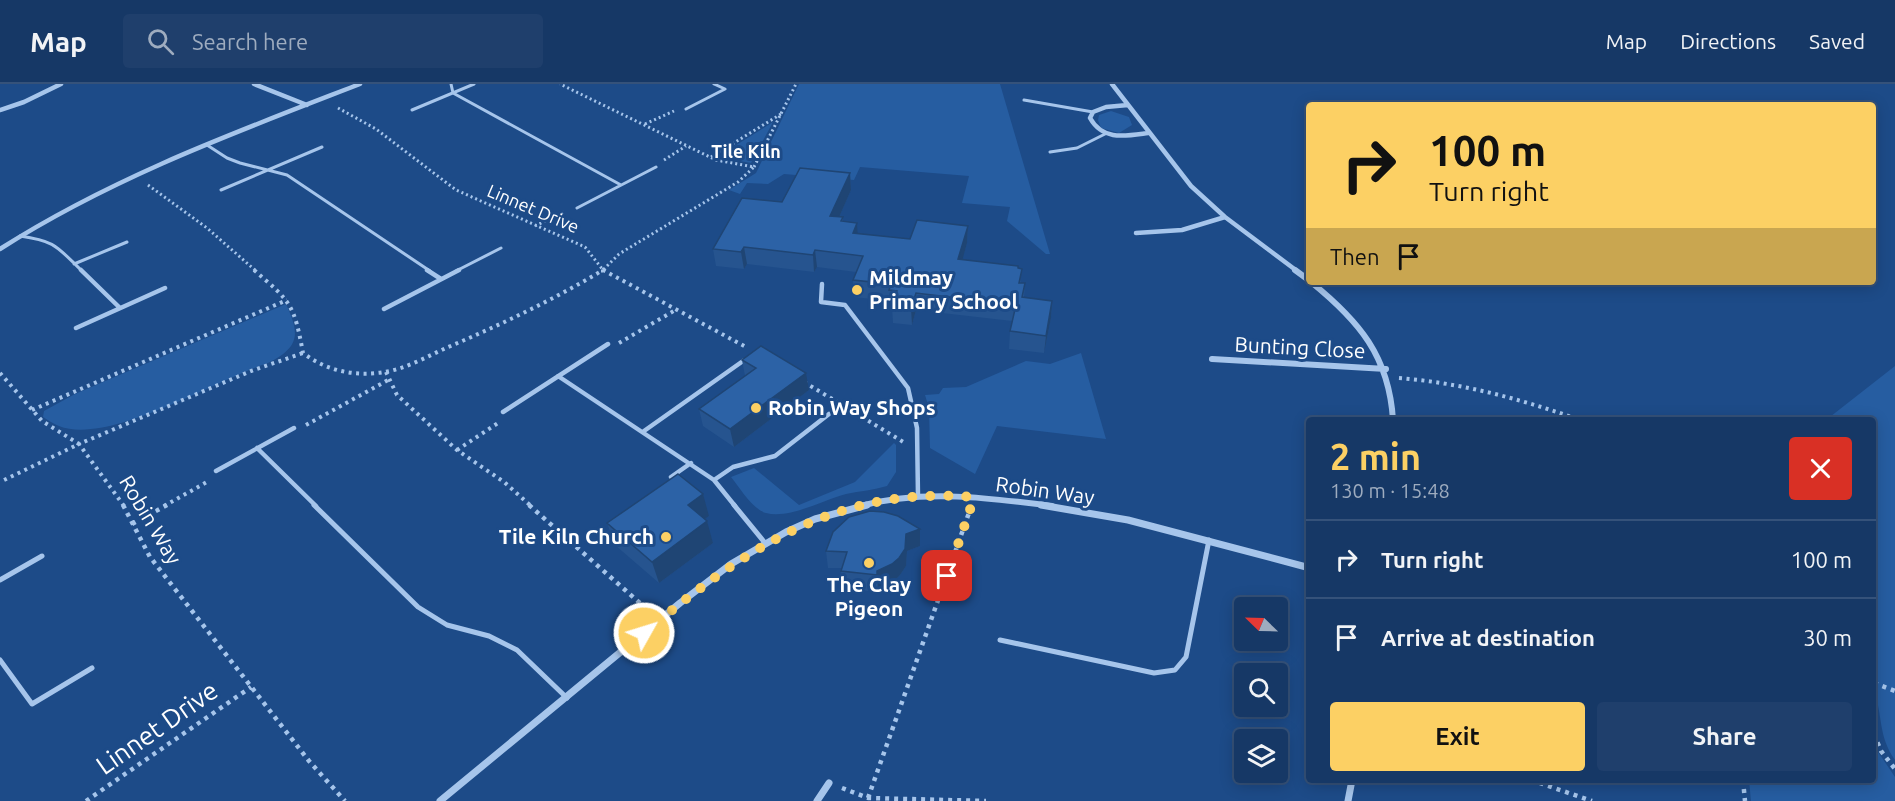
<!DOCTYPE html>
<meta charset="utf-8">
<style>
body{margin:0;font-family:Ubuntu,sans-serif;background:#1f3f6c;color:#f1f3f6;height:100vh;display:flex;flex-direction:column;font-size:22px;white-space:nowrap}
*{box-sizing:border-box;margin:0}
p{font-size:20px;color:#9eacbf}
.icon{flex:none;width:33px;height:33px;fill:none;stroke:currentColor;stroke-width:2;stroke-linecap:round;stroke-linejoin:round}
.map{position:relative;flex:1;overflow:hidden}
.panel{position:absolute;left:1306px;top:333px;width:570px;height:366px;display:flex;flex-direction:column;background:#163866;border-radius:6px;box-shadow:0 3px 15px #0003,0 0 0 2px #35527a}
.panel>*{flex:none}
.hud{position:absolute;left:1306px;top:18px;width:570px;height:183px;border-radius:6px;box-shadow:0 3px 15px #0003,0 0 0 2px #35527a;background:#fcd064;color:#111;overflow:hidden}
.needle{width:39px;rotate:293deg}
.fabs{position:absolute;left:1234px;top:513px;display:grid;gap:12px}
.fabs a{display:grid;place-items:center;width:54px;height:54px;border-radius:6px;background:#163866;box-shadow:0 3px 15px #0003,0 0 0 2px #35527a;font-size:30px}
.pin{position:absolute;display:grid;place-items:center;width:51px;height:51px;color:#fff;margin:-26px;border-radius:12px;box-shadow:0 3px 9px #0006}
.me{position:absolute;width:66px;margin:-33px;rotate:51deg;stroke-linejoin:round;filter:drop-shadow(0 0 4px #0008)}
.turn{display:flex;align-items:center;gap:21px;height:126px;padding:0 24px;font-size:27px}
.turn .icon{width:78px;height:78px;stroke-width:2.5}
.turn b{display:block;font-size:42px;line-height:51px}
.then{display:flex;align-items:center;height:57px;padding:0 24px;background:#0003;gap:12px;font-size:22px}
.round{display:grid;place-items:center;flex:none;width:63px;height:63px;border-radius:6px;background:#1f3f6c}
.overview{display:flex;align-items:center;justify-content:space-between;height:102px;padding:0 24px}
h1{font-size:36px;font-weight:700;line-height:45px;color:#fcd064}
.button{display:flex;gap:12px;margin-top:auto;padding:12px 24px}
.button a{flex:1;height:69px;border-radius:6px;background:#fcd064;color:#111;font-size:24px;font-weight:700;line-height:69px;text-align:center}
.button a+a{background:#1f3f6c;color:#f1f3f6}
ul{padding:0;list-style:none}
li{display:flex;align-items:center;gap:18px;height:78px;padding:0 24px;border-top:2px solid #35527a}
li div{flex:1}
li b{display:block;font-size:22px}
li em{font-style:normal}
header{display:flex;align-items:center;gap:36px;box-sizing:border-box;height:84px;padding:0 30px;background:#163866;border-bottom:2px solid #35527a}
header strong{font-size:28px}
nav{display:flex;gap:33px;margin-inline-start:auto;font-size:21px}
.search{width:420px;height:54px;background:#1f3f6c;display:flex;align-items:center;gap:15px;box-sizing:border-box;padding:0 21px;border-radius:6px;color:#9eacbf;font-size:22px}
.map>svg:first-child{display:block}
.green{fill:#265da1}
.lines{fill:none;stroke-linecap:round;stroke-linejoin:round}
.path-far2{stroke:#a6c5eb;stroke-width:3;stroke-dasharray:2 3;stroke-linecap:butt}
.path-far1{stroke:#a6c5eb;stroke-width:4;stroke-dasharray:3 4.5;stroke-linecap:butt}
.path{stroke:#a6c5eb;stroke-width:4.5;stroke-dasharray:4 5;stroke-linecap:butt}
.lane-far2{stroke:#a6c5eb;stroke-width:3}
.lane-far1{stroke:#a6c5eb;stroke-width:4.5}
.lane{stroke:#a6c5eb;stroke-width:5}
.street-far2{stroke:#a6c5eb;stroke-width:4.5}
.street-far1{stroke:#a6c5eb;stroke-width:6}
.street{stroke:#a6c5eb;stroke-width:7}
.wall{fill:#26548f}
.shaded-wall{fill:#1f4574}
.building{fill:#2c62a6;stroke:#1f4574;stroke-width:1.5}
.route{stroke:#fcd064;stroke-width:10;stroke-dasharray:0 18}
.poi-dot{fill:#fcd064;stroke:#1d4b88;stroke-width:2}
.labels{text-anchor:middle;stroke-width:6;stroke-linejoin:round;paint-order:stroke}
.far-neighbourhood-label{font-size:18px;font-weight:bold;fill:#fff;stroke:#1d4b88}
.far-street-label{font-size:18px;fill:#fff;stroke:#1d4b88}
.poi-label{font-size:21px;font-weight:bold;fill:#fff;stroke:#1d4b88;text-anchor:start}
.street-label{font-size:21px;fill:#fff;stroke:#1d4b88}
.near-street-label{font-size:26px;fill:#fff;stroke:#1d4b88}
</style>
<header>
<strong>Map</strong>
<div class="search"><svg class="icon" aria-label="search" viewBox="0 0 24 24"><circle cx="10" cy="10" r="6"/><path d="M15 15l6 6"/></svg>Search here</div>
<nav><a>Map</a><a>Directions</a><a>Saved</a></nav>
</header>
<div class="map">
<svg width="1895" height="717" viewBox="0 0 1895 717">
<rect width="100%" height="100%" fill="#1d4b88"/>
<!-- green -->
<path class="green" d="M799,0H1000L1050,170H1046L1007,137L1010,123L962,119L969,92L860,83L854,96L784,90L768,100L747,99L740,110L729,106L756,89Z
M1111,27L1129,33L1132,41L1119,49L1101,44L1098,36L1099,31Z
M773,38L751,79L717,73Z
M286,220C300,250 300,263 268,279C218,295 109,362 59,342C54,340 48,336 43,333L44,327L75,310Z
M1081,269L1106,355L997,342L975,390L930,364L929,324L925,311L939,310L943,304L966,303L1026,277L1050,280Z
M1895,282V676C1878,652 1883,632 1874,607V336H1826Z
M894,359L896,361V388L887,402C874,406 860,407 846,410C823,416 790,435 766,429C752,425 740,404 731,393L754,384L799,421L855,398Z
M1874,662L1895,693V717H1751L1749,696H1874Z"/>
<g class="lines">
<!-- path-far2 -->
<path class="path-far2" d="M338,24L376,45L456,106L585,163L603,186L619,170L738,98L754,83L716,76L560,0
M645,40L674,27
M711,73L781,30
M664,76L686,62
M754,83L796,0
M148,101L207,144L256,187
M535,142L566,127
M601,187H605"/>
<!-- path-far1 -->
<path class="path-far1" d="M254,186C291,218 294,220 303,269C324,285 350,292 377,289C402,287 424,274 446,264C500,241 553,216 603,186L746,263
M619,259L677,225
M386,288L397,311L457,366L504,398L531,422
M0,289L42,337L79,360L0,398
M1399,294C1462,299 1521,315 1580,336
M804,298L905,359
M32,326L287,216
M306,341L390,295
M457,366L498,339
M124,422L79,360L251,287L303,269
M164,422L207,398"/>
<!-- path -->
<path class="path" d="M123,421L150,473L309,677L345,717
M529,421L650,528
M132,440L167,421
M1874,599L1895,607
M1874,650L1881,667L1895,685
M1531,696L1592,717
M1743,696L1745,717
M842,704L868,714L986,717
M868,714L970,426
M86,717L251,603"/>
<!-- lane-far2 -->
<path class="lane-far2" d="M451,0L453,9L621,101
M1024,16L1093,28
M686,25L725,5L714,0
M412,26L474,0
M207,61L227,74L240,79L287,91L430,187
M1050,68L1077,64L1105,50
M221,106L322,63
M577,124L656,83
M20,152C56,157 57,163 82,187
M74,180L127,158
M456,187L501,164"/>
<!-- lane-far1 -->
<path class="lane-far1" d="M81,186L120,224
M427,186L441,195
M822,200L821,218L845,221L908,304L917,344L918,413
M384,225L459,186
M76,244L165,204
M558,292L714,396L735,422
M503,328L608,260
M644,347L743,277
M257,364L316,422
M216,387L294,344
M671,393L691,379
M714,396L733,383L775,372L829,330"/>
<!-- lane -->
<path class="lane" d="M314,421L418,523L447,541L489,552L517,566L567,614
M734,421L765,459
M0,496L42,472
M1000,556L1154,589L1175,586L1186,573L1209,456
M0,576L32,620L92,584"/>
<!-- street-far2 -->
<path class="street-far2" d="M254,0L307,21
M1112,0L1191,102L1225,133L1297,187
M1128,21L1106,23L1093,28L1090,34C1103,57 1125,52 1148,49
M0,26L24,18L61,0
M1136,149L1182,146L1225,133
M0,165C113,93 236,48 360,0"/>
<!-- street-far1 -->
<path class="street-far1" d="M1295,186L1310,197
M1311,198C1359,237 1389,272 1393,336
M1212,275L1386,285
M861,422C922,405 991,414 1052,422"/>
<!-- street -->
<path class="street" d="M1041,421L1128,436L1310,484
M440,717L680,519L731,480L786,448L815,435L867,421
M817,717L829,699
M1348,717L1352,696"/>
</g>
<!-- wall -->
<path class="wall" d="M850,89L851,106L839,133H843V137L858,150L910,155L968,142L967,159L962,176L1018,184L1021,199H1025L1024,214L1052,217L1051,234L1044,269L1009,265L1010,247L1012,237L916,226L912,241L893,239L892,223H890V217L854,213L853,196L856,188L817,183L814,188L747,180L744,185L716,182L713,165L782,118Z
M742,276L809,306L734,363L703,342L699,325L745,292Z
M709,432L705,435L713,459L659,499L615,461L607,439Z
M920,445V462L907,467L906,482L900,491L894,497L878,504V508L843,504L841,487L842,484H828L826,467Z"/>
<!-- shaded-wall -->
<path class="shaded-wall" d="M850,89L851,106L832,149L830,132Z
M857,139L858,156L853,149Z
M968,142L967,159L958,192V175Z
M744,163L747,180L744,185L741,168Z
M815,166L817,183L814,188L813,171Z
M916,209V226L912,241L911,224Z
M1052,217L1051,234L1044,269L1046,252Z
M806,289L809,306L734,363L730,345Z
M703,410L709,432L694,443L688,421Z
M707,437L713,459L659,499L652,478Z
M920,445V462L907,467L906,482L900,491L894,497L878,504V508L877,487L906,450Z"/>
<!-- building -->
<path class="building" d="M800,84L850,89L830,132L843,133L841,137L857,139L853,149L910,155L917,136L968,142L958,175L1018,182V184L1022,185L1019,199H1025L1022,213L1052,217L1046,252L1010,247L1016,221L916,209L911,224L892,222L897,207L889,206L891,200L853,196L863,172L815,166L813,171L744,163L741,168L713,165L742,114L782,118Z
M761,262L806,289L730,345L699,325L756,284L742,276Z
M678,390L703,410L688,421L707,437L652,478L607,439Z
M870,427L884,428L898,432L920,445L906,450L905,465L899,474L892,480L877,487V491L841,487L847,468L826,467L833,448L849,433Z"/>
<g class="lines">
<!-- route -->
<path class="route" d="M644,549C744,466 836,402 972,413L970,426L947,492"/>
</g>
<!-- markers -->
<g class="poi-dot">
<circle cx="857" cy="206" r="6"/>
<circle cx="756" cy="324" r="6"/>
<circle cx="666" cy="453" r="6"/>
<circle cx="869" cy="479" r="6"/>
</g>
<g class="labels">
<!-- far-neighbourhood labels -->
<g class="far-neighbourhood-label">
<text x="746" y="74">Tile Kiln</text>
</g>
<!-- far-street labels -->
<g class="far-street-label">
<text transform="translate(533 125) rotate(23)" y="6">Linnet Drive</text>
</g>
<!-- poi labels -->
<g class="poi-label">
<text x="869" y="201">Mildmay<tspan x="869" dy="24">Primary School</tspan></text>
<text x="768" y="331">Robin Way Shops</text>
<text x="654" y="460" text-anchor="end">Tile Kiln Church</text>
<text x="869" y="508" text-anchor="middle">The Clay<tspan x="869" dy="24">Pigeon</tspan></text>
</g>
<!-- street labels -->
<g class="street-label">
<text transform="translate(1300 264) rotate(3)" y="7">Bunting Close</text>
<text transform="translate(1045 407) rotate(8)" y="7">Robin Way</text>
<text transform="translate(150 436) rotate(59)" y="7">Robin Way</text>
</g>
<!-- near-street labels -->
<g class="near-street-label">
<text transform="translate(157 644) rotate(-35)" y="9">Linnet Drive</text>
</g>
</g>
</svg>
<div class="fabs">
<a><svg class="needle" viewBox="-14 -14 28 28"><path d="M0-13l5 13h-10z" fill="#e53935"/><path d="M0 13l5-13h-10z" fill="#9eacbf"/></svg></a>
<a><svg class="icon" aria-label="search" viewBox="0 0 24 24"><circle cx="10" cy="10" r="6"/><path d="M15 15l6 6"/></svg></a>
<a><svg class="icon" aria-label="layers" viewBox="0 0 24 24"><path d="M12 4l9 5-9 5-9-5zM3 14l9 5 9-5"/></svg></a>
</div>
<div class="pin" style="left:947px;top:492px;background:#d93025"><svg class="icon" aria-label="arrive" viewBox="0 0 24 24"><path d="M6 21V4h12l-3 4 3 4H6"/></svg></div>
<svg class="me" style="left:644px;top:549px" viewBox="-20 -20 40 40"><circle r="17" fill="#fcd064" stroke="#fff" stroke-width="3"/><path d="M0-11L8 9 0 5-8 9z" fill="#fff"/></svg>
<div class="hud">
<div class="turn"><svg class="icon" aria-label="right" viewBox="0 0 24 24"><path d="M7 20v-9h11M14 6l5 5-5 5"/></svg><div><b>100 m</b>Turn right</div></div>
<div class="then">Then<svg class="icon" aria-label="arrive" viewBox="0 0 24 24"><path d="M6 21V4h12l-3 4 3 4H6"/></svg></div>
</div>
<section class="panel">
<div class="overview"><div><h1>2 min</h1><p>130 m · 15:48</p></div><a class="round" style="background:#d93025;color:#fff"><svg class="icon" aria-label="close" viewBox="0 0 24 24"><path d="M6 6l12 12M18 6L6 18"/></svg></a></div>
<ul>
<li><svg class="icon" aria-label="right" viewBox="0 0 24 24"><path d="M7 20v-9h11M14 6l5 5-5 5"/></svg><div><b>Turn right</b></div><em>100 m</em></li>
<li><svg class="icon" aria-label="arrive" viewBox="0 0 24 24"><path d="M6 21V4h12l-3 4 3 4H6"/></svg><div><b>Arrive at destination</b></div><em>30 m</em></li>
</ul>
<div class="button"><a>Exit</a><a>Share</a></div>
</section>
</div>
